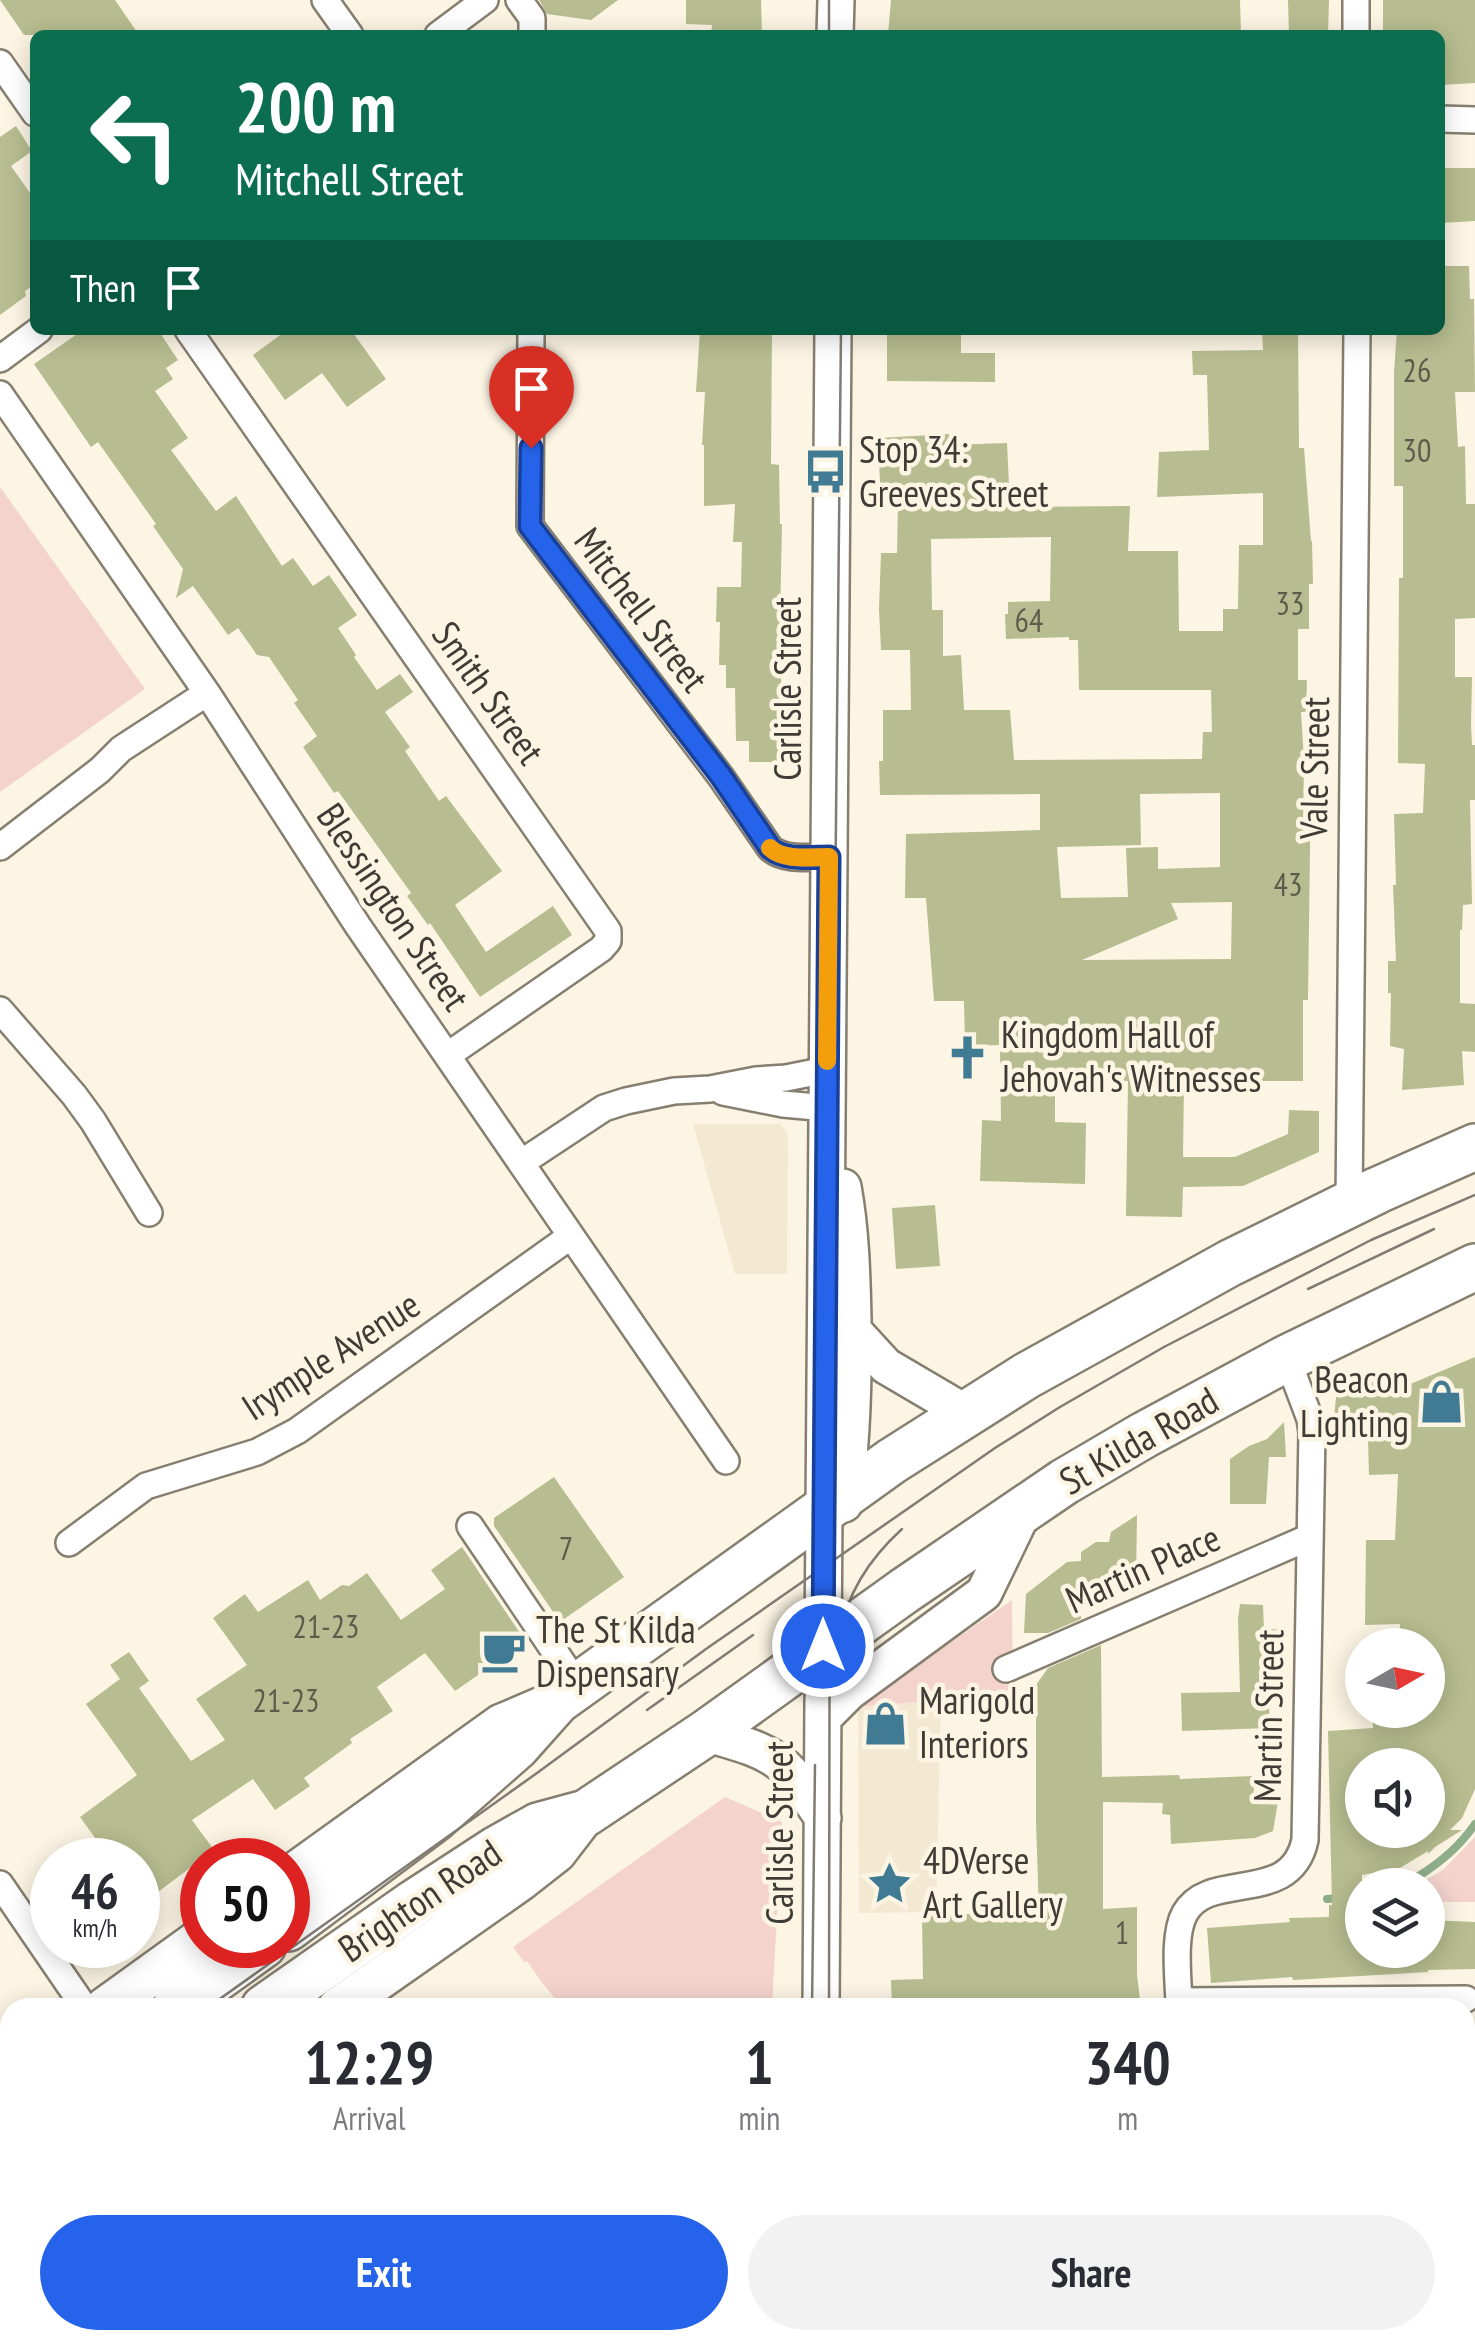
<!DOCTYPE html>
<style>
body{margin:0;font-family:"PT Sans Narrow",sans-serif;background:#f2f2f3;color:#2b2b33;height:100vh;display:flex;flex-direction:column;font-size:38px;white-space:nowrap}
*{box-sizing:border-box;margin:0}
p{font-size:32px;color:#7c7c81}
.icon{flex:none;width:55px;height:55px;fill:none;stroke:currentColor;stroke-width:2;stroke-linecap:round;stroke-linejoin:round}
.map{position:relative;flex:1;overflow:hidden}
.details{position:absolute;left:0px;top:1998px;width:1475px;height:352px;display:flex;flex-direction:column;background:#fff;border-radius:30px 30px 0 0;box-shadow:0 5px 25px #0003}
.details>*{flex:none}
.guide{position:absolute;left:30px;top:30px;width:1415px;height:305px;border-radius:15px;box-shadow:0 5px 25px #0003;background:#0b6e4f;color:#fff;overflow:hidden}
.needle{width:65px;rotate:81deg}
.buttons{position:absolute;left:1345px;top:1628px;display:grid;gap:20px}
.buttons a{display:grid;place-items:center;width:100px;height:100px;border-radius:50%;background:#fff;box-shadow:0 5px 25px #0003;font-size:50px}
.speed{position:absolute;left:30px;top:1838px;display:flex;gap:20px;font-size:50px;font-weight:700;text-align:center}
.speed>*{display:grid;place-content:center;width:130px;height:130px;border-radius:50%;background:#fff;box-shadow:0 5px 25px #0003;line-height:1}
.speed small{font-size:25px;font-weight:400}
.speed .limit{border:15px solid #d22;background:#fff;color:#111}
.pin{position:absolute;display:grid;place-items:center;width:85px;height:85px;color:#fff;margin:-102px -42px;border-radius:50% 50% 50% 0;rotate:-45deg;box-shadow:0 0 10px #0007}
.pin .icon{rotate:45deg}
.me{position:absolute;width:110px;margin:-55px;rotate:0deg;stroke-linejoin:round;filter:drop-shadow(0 0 8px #0008)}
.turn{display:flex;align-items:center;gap:35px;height:210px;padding:0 40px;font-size:45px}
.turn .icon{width:130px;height:130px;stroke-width:2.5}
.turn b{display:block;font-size:70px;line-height:85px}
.then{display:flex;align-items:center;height:95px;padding:0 40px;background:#0003;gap:20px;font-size:38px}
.eta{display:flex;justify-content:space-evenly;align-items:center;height:170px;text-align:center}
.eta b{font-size:60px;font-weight:600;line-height:70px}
.cta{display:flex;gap:20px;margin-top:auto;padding:20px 40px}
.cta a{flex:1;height:115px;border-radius:60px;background:#2563eb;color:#fff;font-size:40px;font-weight:600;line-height:115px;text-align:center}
.cta a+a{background:#f2f2f3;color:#2b2b33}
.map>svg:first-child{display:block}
.built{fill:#f3e8d1}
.green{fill:#f4d3cd}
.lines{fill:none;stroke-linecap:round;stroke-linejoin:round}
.stream{stroke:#8eae8a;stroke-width:8}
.building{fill:#b7bd90;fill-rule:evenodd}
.street-casing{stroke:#867f70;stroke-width:30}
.secondary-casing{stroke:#867f70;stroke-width:40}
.primary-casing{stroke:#867f70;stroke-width:45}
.highway-casing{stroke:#867f70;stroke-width:50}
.street{stroke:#fff;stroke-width:25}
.secondary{stroke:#fff;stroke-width:35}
.primary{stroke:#fff;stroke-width:40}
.highway{stroke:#fff;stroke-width:45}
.tram{stroke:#817c73;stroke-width:2.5}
.route-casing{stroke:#184099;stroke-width:25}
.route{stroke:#2563eb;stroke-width:18}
.slow{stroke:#f59e0b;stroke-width:18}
.labels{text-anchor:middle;stroke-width:9;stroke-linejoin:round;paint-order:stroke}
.number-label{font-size:32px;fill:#5d5c4c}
.poi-label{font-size:38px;fill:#3f3c36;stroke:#fcf5e4;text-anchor:start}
.street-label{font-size:38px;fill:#3f3c36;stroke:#fcf5e4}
</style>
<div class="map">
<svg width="1475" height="2349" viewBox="0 0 1475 2349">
<rect width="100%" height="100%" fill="#fcf5e4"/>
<!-- built -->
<path class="built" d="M693,1124H780L788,1133L787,1274H735Z
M941,1700L936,1912L859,1913L858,1707Z
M10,2305V2340H498L505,2349H0V2312Z"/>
<!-- green -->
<path class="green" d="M0,487L145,689L0,792Z
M1012,1600L1013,1694L858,1707Z
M725,1797L782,1822L772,2007H562L540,1980L527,1961L524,1962L513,1947Z
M1475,1837V1902H1428V1885H1418L1444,1869Z
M180,2340H455L461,2349H179Z"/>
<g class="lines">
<!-- stream -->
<path class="stream" d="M1417,1877C1440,1863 1460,1846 1475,1824
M1327,1899L1362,1896"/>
</g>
<!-- building -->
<path class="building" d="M0,0H115L139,35H24Z
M539,0H618L591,20L547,14Z
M686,0H761L762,35H711L712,25L686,24Z
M891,0H1240L1241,35H888Z
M1288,0H1329L1328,35H1289Z
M1383,0H1475V83L1440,85V35H1383Z
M16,126L32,151L11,166L35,200V284L25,291L26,296L0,315V137Z
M1440,168H1475V221L1440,223Z
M1440,266H1469L1470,299H1474L1475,392H1455L1458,447L1465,446L1466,504H1475V618L1455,619V677H1472L1471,725L1472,745H1475V800H1470L1472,904L1463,905L1462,930H1460V1003L1475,1004V1052L1462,1051L1464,1085L1402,1090L1404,1049L1390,1046L1391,993H1388V961H1396L1393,885H1396L1394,814L1423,813L1425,764L1398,763L1399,578H1403V486H1394V372L1397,330H1440Z
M83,330H158L178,360L166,368L173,379L155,391L188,438L171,450L216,511L236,496L282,566L293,558L313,586L329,575L357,615L338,628L356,655L354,657L377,690L400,674L413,692L385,712L410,747L405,751L439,801L446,796L502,871L455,905L486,952L553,906L572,935L480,997L430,923L428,925L407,896L411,893L338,791L334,793L303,747L317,736L294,703L298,700L269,657L257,655L238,628L228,635L193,586L176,598L183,569L153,526L156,524L98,442L91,447L34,364Z
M287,330H351L386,379L347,407L322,373L285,400L253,355Z
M700,330H772L771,464L779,465L780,524H782L779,669H781L782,762H749V741H736L735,688H726V665H719L720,622H716L717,587H741L742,542H733L735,504L704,506V445H702L705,392H696Z
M887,330H961V353H995V382L887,381Z
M1262,330H1298L1299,448H1304L1311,541H1312L1313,584H1309V629H1298V680H1307L1306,712H1301L1304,761L1303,829L1310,830V849L1308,1000H1303V1081H1184L1183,1157H1235L1288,1134L1289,1110L1319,1111V1152L1243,1186L1183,1187L1182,1217L1126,1216L1128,1081H1055V1122L1086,1123L1085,1184L980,1181L982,1120L1001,1121L1000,1045L965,1046L964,1001H934L926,898H905L906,834L1040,830V794L880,795L879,761H883V710H911L910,650H881L879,609L881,553H897L898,503L878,504L877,483H880L878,438L949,434V445L1007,443L1010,507L1130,506L1128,551H1178L1179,631H1223V609H1238L1239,545H1263V493L1157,497L1159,452L1209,450L1207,375H1193L1192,351L1263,350ZM1051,537L1050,601L1008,602V614H1005L1006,639L1069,637V640H1078L1079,690H1211L1212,732H1203L1202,759L1014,760L1010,710H964L961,655L943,656V610H932L931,539ZM1220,793V867L1158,869V847L1126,848L1128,897L1061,898L1057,847L1141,845L1140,794ZM1232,902L1231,959L1082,960L1178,919L1171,903Z
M935,1205L940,1266L896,1269L892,1208Z
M1475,1357V1789L1462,1818L1450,1830H1462L1435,1847L1428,1854V1851L1400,1868L1362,1875V1950H1428V1920L1475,1922V1969L1428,1970V1972L1293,1980L1292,1977L1211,1983L1207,1928L1290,1922L1289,1918L1329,1917V1905H1332L1328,1731L1373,1728L1372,1710H1428V1645H1398L1400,1624L1365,1625L1366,1540H1395L1398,1474L1369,1475L1368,1440L1332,1441L1336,1397L1390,1375L1391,1392ZM1362,1765H1428V1830H1362Z
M1284,1422L1286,1457H1269L1266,1504H1230V1459L1249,1446L1267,1439Z
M554,1477L624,1577L560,1622L494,1526V1518Z
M1137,1515L1136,1582L1111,1580L1109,1594L1081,1595V1619L1048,1633H1024L1026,1594L1067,1562L1081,1561V1552L1096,1542H1109L1111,1532Z
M462,1547L526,1642L455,1691L425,1653L377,1687L393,1711L350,1739L352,1743L304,1778L310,1786L275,1810L253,1779L192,1820L214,1850L138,1907V1860H111L80,1817L137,1775L86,1704L120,1679L110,1665L129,1652L149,1681L139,1688L191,1761L225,1740L196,1699L247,1665L213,1618L245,1594L258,1612L308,1580L320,1600L342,1585L349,1586L367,1573L401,1620L445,1589L431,1570Z
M1240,1604L1263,1605L1264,1630L1278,1629L1275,1680L1268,1681L1270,1728L1182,1731L1181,1693L1240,1692L1238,1619Z
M1101,1645L1102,1777L1179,1775L1180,1779L1253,1776L1254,1795L1279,1796L1273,1831L1255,1838L1171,1844L1170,1815L1162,1814L1163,1803L1103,1802V1909L1137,1907V1975L1141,2008H892L891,1980L923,1979L922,1916L1039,1911L1036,1822V1685L1048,1668Z"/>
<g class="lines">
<defs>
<path id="street" d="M325,0L350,35
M519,0L532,18V35
M438,35L485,0
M1356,35V0
M0,63L35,113
M1440,119L1475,120
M188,330L608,931V941L601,949L448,1055
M531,330L530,526L721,777L770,848C784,861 810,857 829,857
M0,359L39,330
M0,394L207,693L358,926L726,1461
M0,847L100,770L121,749L207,693
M0,1010L74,1095L93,1121L149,1213
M723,1092L783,1104L827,1108
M521,1163L604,1108L626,1101L674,1091L710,1089L756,1080L786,1078L826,1070
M1349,1206L1357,330
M470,1526L578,1686
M69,1543L146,1486L257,1452L297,1431L571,1236
M1006,1669L1310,1537
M0,1884L85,2008
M1179,2001L1466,1999
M1179,2008C1179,1982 1172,1936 1185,1913C1210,1869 1291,1907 1305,1840L1312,1432L1310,1419L1287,1358
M1176,2349V2340"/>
<path id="secondary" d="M835,35L836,0
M843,1187C851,1231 852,1274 853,1319C854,1381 852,1442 844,1504
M853,1330L886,1366L966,1413
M825,1660L823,1646L833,330
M823,1718L849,1692L984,1593L1025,1508
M706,1733C729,1741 756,1746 776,1760C796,1773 809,1799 823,1818
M821,2008L823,1701L826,1640
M819,2349V2340"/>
<path id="primary" d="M288,1878L501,1725L555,1702
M105,2008L202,1938
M338,2008L519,1881L556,1852L586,1813
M0,2082L10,2075
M0,2249L10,2242"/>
<path id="highway" d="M288,1928L434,1819L516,1747L557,1701L892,1461L1026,1376L1230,1263L1378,1190L1475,1147
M175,2008L263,1945
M264,2008L414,1903L497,1849L538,1826L586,1813L706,1733L904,1591L1064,1482L1144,1435L1287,1358L1475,1267
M0,2130L10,2124
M0,2201L10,2194"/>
</defs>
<!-- street casing -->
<use href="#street" class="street-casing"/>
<!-- secondary casing -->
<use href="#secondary" class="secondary-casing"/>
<!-- primary casing -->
<use href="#primary" class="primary-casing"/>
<!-- highway casing -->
<use href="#highway" class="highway-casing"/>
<!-- street -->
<use href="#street" class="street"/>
<!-- secondary -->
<use href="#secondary" class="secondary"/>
<!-- primary -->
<use href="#primary" class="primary"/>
<!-- highway -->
<use href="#highway" class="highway"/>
<!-- tram -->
<path class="tram" d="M829,35V0
M1308,1289L1434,1229
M838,1639C847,1594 868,1560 902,1529
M647,1710L753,1635
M207,2008L537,1773L706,1649L995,1448L1060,1407L1164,1347L1371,1240L1475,1195
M812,2008L815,1765
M829,2008L830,1406L841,330
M0,2171L10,2164
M810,2349V2340
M826,2349V2340"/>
</g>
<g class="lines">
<defs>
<path id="route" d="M531,448L530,526L721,776L770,848C784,861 810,857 829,857L823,1646"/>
</defs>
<!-- route casing -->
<use href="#route" class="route-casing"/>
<!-- route -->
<use href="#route" class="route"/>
<!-- slow -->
<path class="slow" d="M770,848C784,861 810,857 829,857L827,1061"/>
</g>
<!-- icons -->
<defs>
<symbol id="bus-bare" viewBox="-9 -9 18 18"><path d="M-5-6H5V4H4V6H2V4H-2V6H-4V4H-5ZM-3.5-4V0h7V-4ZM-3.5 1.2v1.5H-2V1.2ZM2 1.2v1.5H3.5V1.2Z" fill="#407b93" stroke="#fcf5e4" stroke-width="2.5" paint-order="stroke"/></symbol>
<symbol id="church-bare" viewBox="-9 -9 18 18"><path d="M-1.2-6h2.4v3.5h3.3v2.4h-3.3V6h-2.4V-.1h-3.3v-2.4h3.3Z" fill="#407b93" stroke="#fcf5e4" stroke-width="2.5" paint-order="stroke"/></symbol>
<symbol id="shop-bare" viewBox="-9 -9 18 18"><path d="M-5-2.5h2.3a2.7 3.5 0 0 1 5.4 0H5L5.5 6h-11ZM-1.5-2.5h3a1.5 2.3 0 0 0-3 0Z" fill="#407b93" stroke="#fcf5e4" stroke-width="2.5" paint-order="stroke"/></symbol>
<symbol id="cafe-bare" viewBox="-9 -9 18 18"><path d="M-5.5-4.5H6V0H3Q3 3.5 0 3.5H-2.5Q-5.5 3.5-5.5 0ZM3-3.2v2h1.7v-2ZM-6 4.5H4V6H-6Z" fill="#407b93" stroke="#fcf5e4" stroke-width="2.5" paint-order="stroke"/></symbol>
<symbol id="sight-bare" viewBox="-9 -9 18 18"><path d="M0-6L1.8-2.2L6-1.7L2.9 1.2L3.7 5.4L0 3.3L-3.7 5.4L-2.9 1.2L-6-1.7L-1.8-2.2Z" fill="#407b93" stroke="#fcf5e4" stroke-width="2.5" paint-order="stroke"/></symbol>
</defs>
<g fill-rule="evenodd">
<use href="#bus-bare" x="794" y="440" width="63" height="63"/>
<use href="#church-bare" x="936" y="1026" width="63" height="63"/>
<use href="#shop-bare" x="1410" y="1370" width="63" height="63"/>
<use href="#cafe-bare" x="472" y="1620" width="63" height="63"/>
<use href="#shop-bare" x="854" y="1692" width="63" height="63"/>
<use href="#sight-bare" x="858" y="1852" width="63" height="63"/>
</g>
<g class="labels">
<!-- number labels -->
<g class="number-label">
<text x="1417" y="382">26</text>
<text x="1417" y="462">30</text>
<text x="1290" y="615">33</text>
<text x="1029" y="632">64</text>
<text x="1288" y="896">43</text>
<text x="566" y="1560">7</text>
<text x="326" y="1638">21-23</text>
<text x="286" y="1712">21-23</text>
<text x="1122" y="1944">1</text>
</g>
<!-- poi labels -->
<g class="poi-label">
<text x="859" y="463">Stop 34:<tspan x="859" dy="44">Greeves Street</tspan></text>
<text x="1001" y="1048">Kingdom Hall of<tspan x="1001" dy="44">Jehovah's Witnesses</tspan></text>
<text x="1409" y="1393" text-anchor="end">Beacon<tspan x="1409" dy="44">Lighting</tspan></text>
<text x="536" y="1643">The St Kilda<tspan x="536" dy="44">Dispensary</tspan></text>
<text x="919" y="1714">Marigold<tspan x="919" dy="44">Interiors</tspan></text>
<text x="923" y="1874">4DVerse<tspan x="923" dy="44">Art Gallery</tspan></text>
</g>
<!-- street labels -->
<g class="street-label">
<text transform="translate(641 610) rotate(53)" y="13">Mitchell Street</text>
<text transform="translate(788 689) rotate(-90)" y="13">Carlisle Street</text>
<text transform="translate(488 693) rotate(55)" y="13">Smith Street</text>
<text transform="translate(1315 768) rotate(-89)" y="13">Vale Street</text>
<text transform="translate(393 907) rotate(56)" y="13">Blessington Street</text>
<text transform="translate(331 1356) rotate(-33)" y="13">Irymple Avenue</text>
<text transform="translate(1139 1441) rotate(-30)" y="13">St Kilda Road</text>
<text transform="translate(1143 1569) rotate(-24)" y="13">Martin Place</text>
<text transform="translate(1269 1716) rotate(-89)" y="13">Martin Street</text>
<text transform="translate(780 1833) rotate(-90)" y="13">Carlisle Street</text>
<text transform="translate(420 1901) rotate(-34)" y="13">Brighton Road</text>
</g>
</g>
</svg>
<div class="buttons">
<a><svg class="needle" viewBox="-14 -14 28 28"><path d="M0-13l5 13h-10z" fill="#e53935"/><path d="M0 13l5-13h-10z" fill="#7c7c81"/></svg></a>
<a><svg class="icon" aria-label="sound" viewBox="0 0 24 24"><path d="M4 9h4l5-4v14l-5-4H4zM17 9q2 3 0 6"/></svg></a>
<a><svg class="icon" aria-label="layers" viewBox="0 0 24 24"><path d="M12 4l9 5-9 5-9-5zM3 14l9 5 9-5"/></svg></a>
</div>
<div class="speed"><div>46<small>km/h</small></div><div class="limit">50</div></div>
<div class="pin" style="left:531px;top:448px;background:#d93025"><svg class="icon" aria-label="arrive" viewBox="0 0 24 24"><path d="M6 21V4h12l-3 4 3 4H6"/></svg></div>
<svg class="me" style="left:823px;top:1646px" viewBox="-20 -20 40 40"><circle r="17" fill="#2563eb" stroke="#fff" stroke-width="3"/><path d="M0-11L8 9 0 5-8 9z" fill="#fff"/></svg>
<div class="guide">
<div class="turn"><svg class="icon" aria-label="left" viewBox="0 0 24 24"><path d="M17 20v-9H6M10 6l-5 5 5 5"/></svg><div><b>200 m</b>Mitchell Street</div></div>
<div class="then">Then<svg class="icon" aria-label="arrive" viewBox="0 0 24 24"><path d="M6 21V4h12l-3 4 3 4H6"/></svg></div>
</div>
<section class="details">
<div class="eta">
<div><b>12:29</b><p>Arrival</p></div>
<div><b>1</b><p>min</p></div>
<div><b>340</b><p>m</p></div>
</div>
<div class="cta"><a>Exit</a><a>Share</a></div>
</section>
</div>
